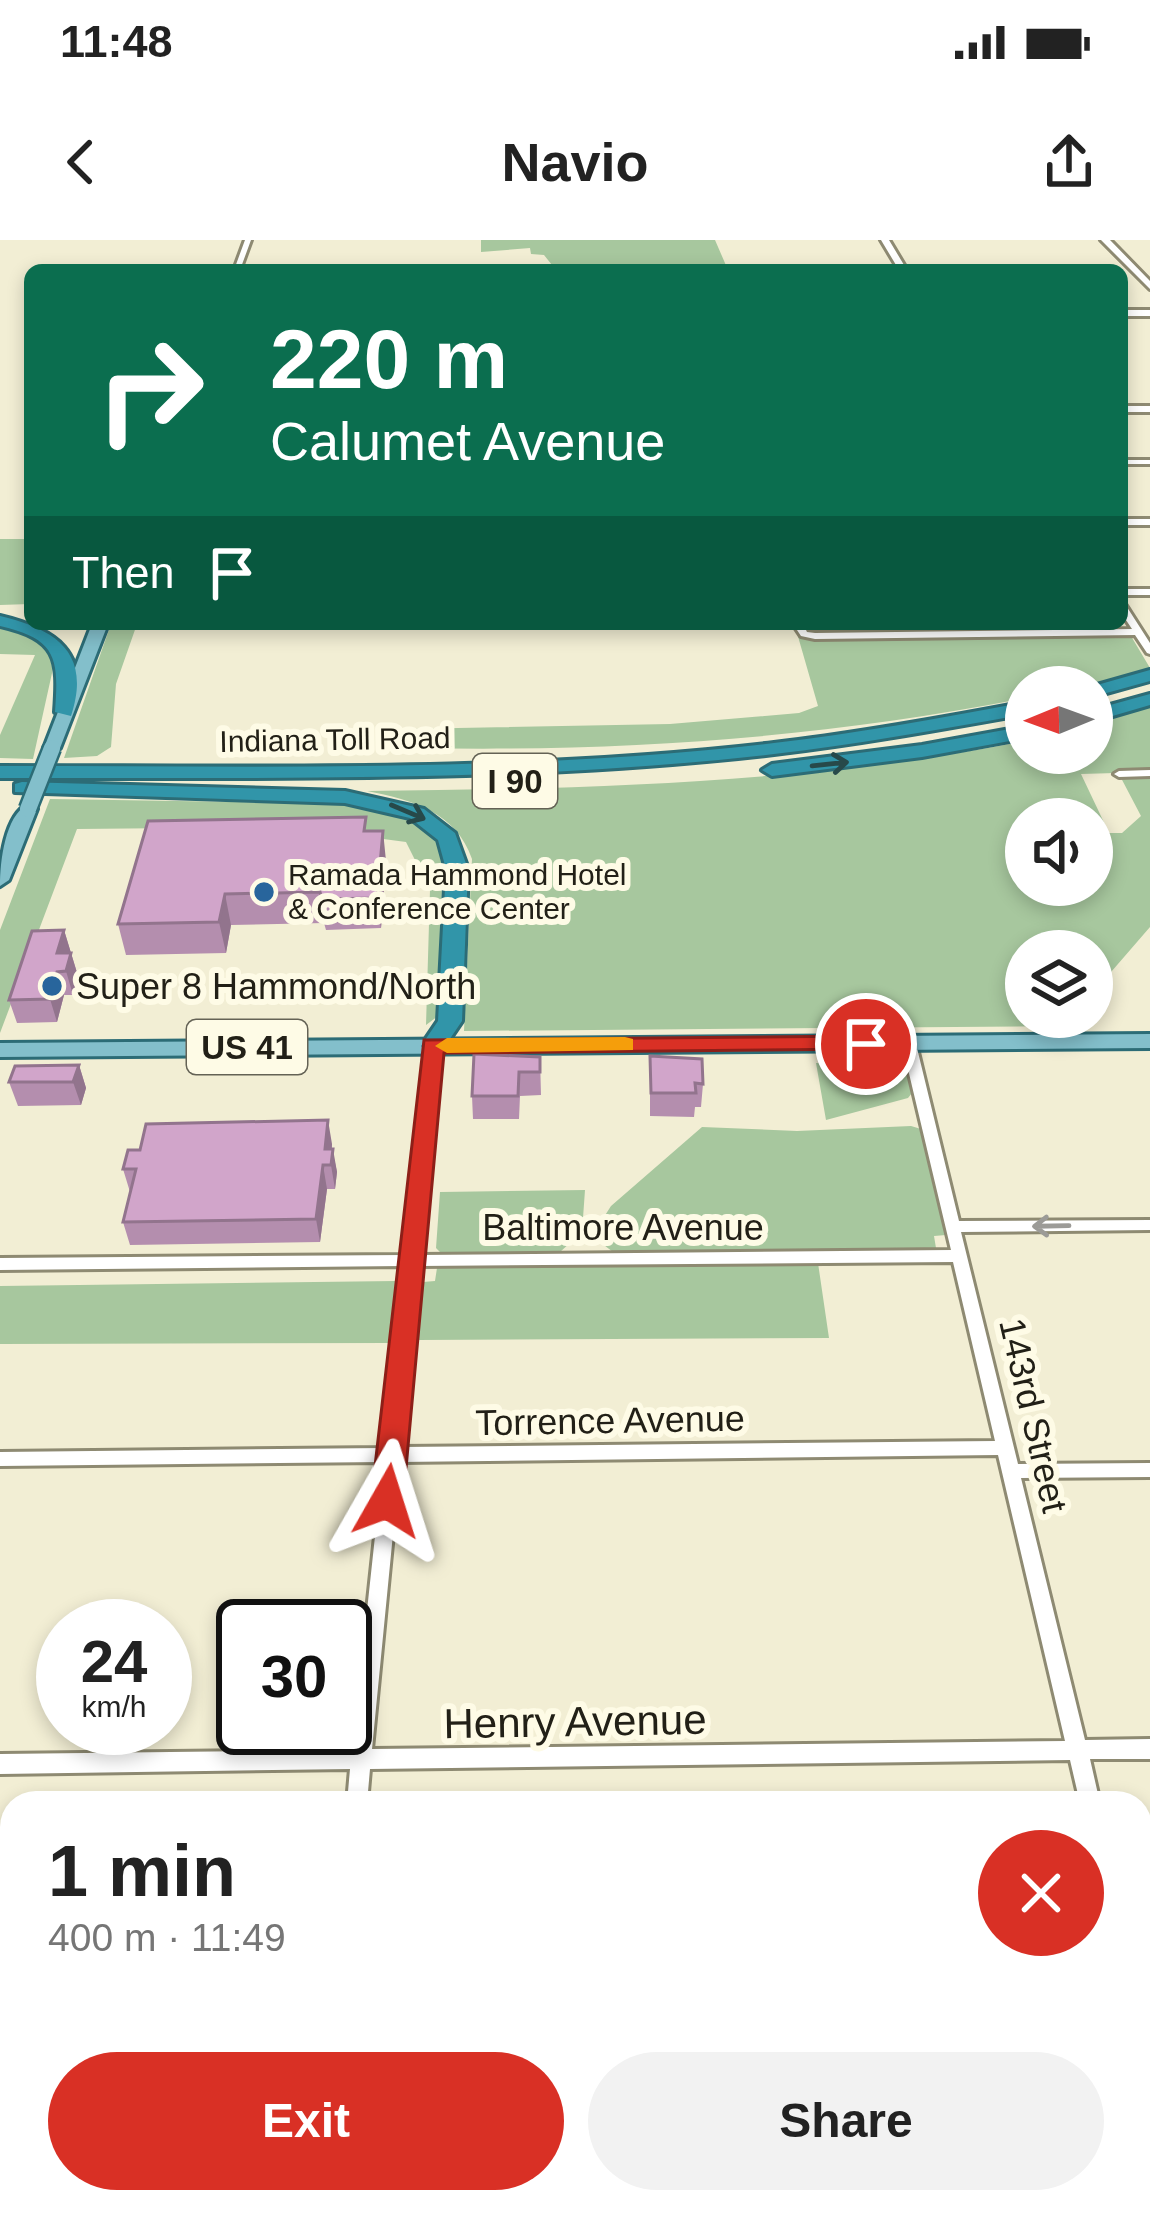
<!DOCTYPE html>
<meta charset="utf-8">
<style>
body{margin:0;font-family:Arial,sans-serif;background:#f2f2f2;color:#222;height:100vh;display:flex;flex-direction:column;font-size:45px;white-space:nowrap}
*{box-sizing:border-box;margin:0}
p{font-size:39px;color:#767676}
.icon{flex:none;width:66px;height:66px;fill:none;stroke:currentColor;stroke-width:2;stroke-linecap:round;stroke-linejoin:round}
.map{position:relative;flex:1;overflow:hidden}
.details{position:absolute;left:0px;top:1551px;width:1152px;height:423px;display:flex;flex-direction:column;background:#fff;border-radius:36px 36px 0 0;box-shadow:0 6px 18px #0003}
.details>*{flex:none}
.banner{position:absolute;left:24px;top:24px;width:1104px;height:366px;border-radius:18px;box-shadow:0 6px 18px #0003;background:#0b6e4f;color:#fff;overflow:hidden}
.needle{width:78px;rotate:269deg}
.controls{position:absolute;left:1005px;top:426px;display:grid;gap:24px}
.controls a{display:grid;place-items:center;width:108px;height:108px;border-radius:50%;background:#fff;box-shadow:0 6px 18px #0003;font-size:60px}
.speed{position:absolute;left:36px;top:1359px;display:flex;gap:24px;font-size:60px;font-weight:700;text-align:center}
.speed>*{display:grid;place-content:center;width:156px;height:156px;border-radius:50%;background:#fff;box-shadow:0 6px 18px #0003;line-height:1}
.speed small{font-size:30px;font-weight:400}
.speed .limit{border:6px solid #111;border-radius:18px;background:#fff;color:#111}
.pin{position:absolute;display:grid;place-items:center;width:102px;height:102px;color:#fff;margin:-51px;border:6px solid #fff;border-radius:50%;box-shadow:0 3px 12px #0007}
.me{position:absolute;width:132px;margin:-66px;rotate:6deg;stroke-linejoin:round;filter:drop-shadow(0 0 9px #0008)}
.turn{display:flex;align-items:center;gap:42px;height:252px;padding:0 48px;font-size:54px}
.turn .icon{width:156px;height:156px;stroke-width:2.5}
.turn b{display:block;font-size:84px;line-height:102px}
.then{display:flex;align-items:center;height:114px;padding:0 48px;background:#0003;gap:24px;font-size:45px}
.round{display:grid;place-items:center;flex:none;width:126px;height:126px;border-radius:63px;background:#f2f2f2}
.head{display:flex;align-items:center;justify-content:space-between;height:204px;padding:0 48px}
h1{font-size:72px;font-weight:700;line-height:90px}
.action{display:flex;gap:24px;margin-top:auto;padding:24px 48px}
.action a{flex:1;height:138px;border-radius:72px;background:#d93025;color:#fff;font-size:48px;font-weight:700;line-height:138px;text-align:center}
.action a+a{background:#f2f2f2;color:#222}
.status{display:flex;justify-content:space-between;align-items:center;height:84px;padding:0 60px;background:#fff;direction:ltr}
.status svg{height:33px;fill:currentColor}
header{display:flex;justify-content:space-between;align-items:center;height:156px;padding:0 48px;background:#fff;font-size:54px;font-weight:700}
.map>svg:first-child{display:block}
.green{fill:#a7c79e;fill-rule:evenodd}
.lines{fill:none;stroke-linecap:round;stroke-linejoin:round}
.street-casing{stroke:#8e8a72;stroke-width:6}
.secondary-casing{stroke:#8e8a72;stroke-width:6}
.primary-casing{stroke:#2c6c76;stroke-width:6}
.highway-casing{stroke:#2c6c76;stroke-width:6}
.street{fill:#fff;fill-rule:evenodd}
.secondary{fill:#fff;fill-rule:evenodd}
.primary{fill:#83bfcb;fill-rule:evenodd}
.highway{fill:#3195a9;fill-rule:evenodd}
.primary-bridge-casing{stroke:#2c6c76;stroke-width:21;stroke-linecap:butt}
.primary-bridge{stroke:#83bfcb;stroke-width:16}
.wall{fill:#b48eae}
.shaded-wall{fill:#92748d}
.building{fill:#d1a5ca;stroke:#92748d;stroke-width:3}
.oneway{stroke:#27494a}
.oneway2{stroke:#9c9b97}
.route{fill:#d93025;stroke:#8d1f18;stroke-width:3}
.slow{fill:#f59e0b}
.poi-dot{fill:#28659c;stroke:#fefbe6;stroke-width:4.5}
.labels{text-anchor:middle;stroke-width:12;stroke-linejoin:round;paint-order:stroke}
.far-street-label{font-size:30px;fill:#222017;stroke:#fefbe6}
.far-poi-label{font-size:30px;fill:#222017;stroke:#fefbe6;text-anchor:start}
.shield{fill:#fefbe6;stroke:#646255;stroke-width:3}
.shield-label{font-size:33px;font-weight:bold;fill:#222017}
.poi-label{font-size:36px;fill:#222017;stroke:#fefbe6;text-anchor:start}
.street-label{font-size:36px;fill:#222017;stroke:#fefbe6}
.near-street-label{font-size:42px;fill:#222017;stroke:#fefbe6}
</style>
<div class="status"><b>11:48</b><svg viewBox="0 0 49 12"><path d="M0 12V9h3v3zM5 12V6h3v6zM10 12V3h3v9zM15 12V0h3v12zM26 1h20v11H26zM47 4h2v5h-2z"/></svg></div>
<header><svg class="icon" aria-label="back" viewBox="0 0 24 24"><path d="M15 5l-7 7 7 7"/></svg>Navio<svg class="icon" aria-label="share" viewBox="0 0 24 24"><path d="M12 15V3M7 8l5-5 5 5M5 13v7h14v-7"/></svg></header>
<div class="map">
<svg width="1150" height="1973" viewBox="0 0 1150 1973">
<rect width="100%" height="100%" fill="#f2eed4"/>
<!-- green -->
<path class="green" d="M481,0H715L728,30H556L544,15L531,14L530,8L481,12Z
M0,299H30V364L0,365Z
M111,384H137L116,444L111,507L97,516L64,518Z
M0,386L44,400L56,415L33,519L0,518V495L35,415L0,414Z
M1128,391L1150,428L1080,447H1026V458C823,498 623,512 416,508L404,502L406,489L670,484L799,473L818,466L797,393Z
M1150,467V532L1081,534L1109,593H1122L1141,576L1120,536L1150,535V687L1092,754V711H1026V777H1072L1065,786L464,791L472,619C456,572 412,560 367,551C589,549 808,543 1026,501V513H1092V485ZM1026,579H1092V645H1026Z
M50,559L357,564L417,582L433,596L443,615L438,776L426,785L430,650L406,602L293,587L77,589L0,793V690Z
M896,822L906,832L912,853L908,858L826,880L816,823Z
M911,886L921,889L946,995L934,996L936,1008L613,1012L600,1002L602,980L611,966L702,887L797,891Z
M585,950L582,992L560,1012L441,1013L436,1008L440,952Z
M818,1023L829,1098L418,1100L423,1042L435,1041L437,1028Z
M396,1041L389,1103L0,1104V1046Z"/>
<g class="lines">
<defs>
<path id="street" d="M245,0H251L240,30H234Z
M1122,220H1150V224H1122Z
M1122,279H1150V285H1122Z
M1122,349H1150V355H1122Z
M1122,363L1125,364L1150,403V414L1147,413L1135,395L815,399L801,396L793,384H803L807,392L815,393L1132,389L1122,374Z
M1150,530V536L1119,537L1114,534L1119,531Z
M909,800L916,804L959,981L1150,980V990L961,992L1018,1224L1150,1223V1237L1021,1238L1085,1500L1150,1499V1519H1090L1100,1563H1080L1070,1520L370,1529L367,1563H347L350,1529L0,1534V1514L352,1510L383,1222L0,1226V1212L384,1208L403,1026L0,1030V1018L404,1015L426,806L433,802L440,806L420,1015L951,1010L902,804ZM953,1022L995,1201L401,1207L419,1026ZM998,1215L1065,1501L372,1509L400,1222Z
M1140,1763L1148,1766L1150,1771V1827L1142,1824L1140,1819Z
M1150,1907V1931L1140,1932V1908Z
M12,1932V1956L0,1957V1933Z
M304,1962H328L327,1973H303Z"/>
<path id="secondary" d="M881,0H889L907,30H899Z
M1101,0H1110L1150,41V49Z
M1122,70H1150V76H1122Z
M1122,166H1150V172H1122Z"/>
<path id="primary" d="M92,384H108L60,508L46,512L44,508Z
M28,564L37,569L9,640L0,646C0,621 5,576 28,564Z
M1150,794V808L0,817V803Z"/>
<path id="highway" d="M0,376C55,389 92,412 71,476L55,472C59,418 57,399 0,386Z
M1150,430V441L1092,457L1090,447Z
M1150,454V465L1092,482V470Z
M1026,462V474C942,489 859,504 774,514C518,544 258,537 0,538V526C258,526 518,533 774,503C859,493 942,478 1026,462Z
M1026,486V498L922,517L772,536L762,530L772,524L922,505Z
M22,542L345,551L424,569L455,593L468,629L462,781L441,812H425L421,806L438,781L446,629L438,600L410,578L345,563L15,552V544Z"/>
</defs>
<!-- street casing -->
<use href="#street" class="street-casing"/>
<!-- secondary casing -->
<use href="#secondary" class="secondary-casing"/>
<!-- primary casing -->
<use href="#primary" class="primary-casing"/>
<!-- highway casing -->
<use href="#highway" class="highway-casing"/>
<!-- street -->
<use href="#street" class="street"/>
<!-- secondary -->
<use href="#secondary" class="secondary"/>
<!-- primary -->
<use href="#primary" class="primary"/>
<!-- highway -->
<use href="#highway" class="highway"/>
<defs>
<path id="primary-bridge" d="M28,569L52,508"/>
</defs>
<!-- primary-bridge casing -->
<use href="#primary-bridge" class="primary-bridge-casing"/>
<!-- primary-bridge -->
<use href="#primary-bridge" class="primary-bridge"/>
</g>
<!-- wall -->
<path class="wall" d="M367,591L386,621L381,688L326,690L324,683L231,685L226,713L126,715L118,684Z
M64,690L78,736L73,755H64L57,782L17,783L9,760Z
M650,816L703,844L701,867H695L694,877L650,876Z
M540,817L541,855L520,856L519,879H473L472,856Z
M79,825L86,848L81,865L18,866L9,842Z
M332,904V909L337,932L335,949H327L320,1002L130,1005L123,982L130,952L123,929Z"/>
<!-- shaded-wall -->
<path class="shaded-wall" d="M383,591L386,621L381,688L377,658Z
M225,654L231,685L226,713L219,682Z
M64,690L71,713H57Z
M71,713L78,736L73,755L66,731Z
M57,732L64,755L57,782L50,759Z
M79,825L86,848L81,865L73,842Z
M328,880L332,904L330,925L325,909Z
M333,909L337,932L335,949L331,925Z
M323,925L327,949L320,1002L316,979Z"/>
<!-- building -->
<path class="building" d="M366,577L364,591H383L377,658L322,659L320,652L225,654L219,682L118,684L148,581Z
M64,690L57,713H71L66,731L57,732L50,759L9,760L32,691Z
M474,814L540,817V832H519L518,856H472Z
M650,816L702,819L703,844L695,843L696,853H651Z
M79,825L73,842H9L15,826Z
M328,880L325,909H333L331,925H323L316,979L123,982L136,929H123L128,910H140L146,884Z"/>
<!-- one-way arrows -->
<defs><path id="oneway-shaft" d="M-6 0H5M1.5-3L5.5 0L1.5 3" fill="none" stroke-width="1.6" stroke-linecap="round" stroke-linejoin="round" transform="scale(3)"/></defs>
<g class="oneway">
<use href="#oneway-shaft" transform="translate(830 524) rotate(-6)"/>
<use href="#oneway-shaft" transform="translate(408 572) rotate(23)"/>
</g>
<use class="oneway2" href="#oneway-shaft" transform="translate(1051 986) rotate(179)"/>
<!-- route -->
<path class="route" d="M866,796L878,804L874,809L444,813L403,1261L398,1271L387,1275L376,1271L371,1261L424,800Z"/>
<!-- slow -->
<path class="slow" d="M625,797L633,799V810L447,813L435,806L447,798Z"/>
<!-- markers -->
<g class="poi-dot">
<circle cx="264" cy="652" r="12"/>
<circle cx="52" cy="746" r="12"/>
</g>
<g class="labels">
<!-- far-street labels -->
<g class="far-street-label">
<text transform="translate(335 500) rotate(-1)" y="10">Indiana Toll Road</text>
</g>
<!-- far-poi labels -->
<g class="far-poi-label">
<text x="288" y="645">Ramada Hammond Hotel<tspan x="288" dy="34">&amp; Conference Center</tspan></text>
</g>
<!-- shield labels -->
<g class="shield">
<rect x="473" y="514" width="84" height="54" rx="9"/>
<rect x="187" y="780" width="120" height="54" rx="9"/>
</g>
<g class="shield-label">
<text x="515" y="553">I 90</text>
<text x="247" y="819">US 41</text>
</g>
<!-- poi labels -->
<g class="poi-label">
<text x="76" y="759">Super 8 Hammond/North</text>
</g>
<!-- street labels -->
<g class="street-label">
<text x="623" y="1000">Baltimore Avenue</text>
<text transform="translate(1034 1175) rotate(77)" y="13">143rd Street</text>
<text transform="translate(610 1180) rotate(-1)" y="13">Torrence Avenue</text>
</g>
<!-- near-street labels -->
<g class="near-street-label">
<text transform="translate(575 1481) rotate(-1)" y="15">Henry Avenue</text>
</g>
</g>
</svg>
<div class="controls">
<a><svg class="needle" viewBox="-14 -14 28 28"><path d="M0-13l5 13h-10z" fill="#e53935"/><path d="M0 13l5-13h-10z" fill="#767676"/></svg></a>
<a><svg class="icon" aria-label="sound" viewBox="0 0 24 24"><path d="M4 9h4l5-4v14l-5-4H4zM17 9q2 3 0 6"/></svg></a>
<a><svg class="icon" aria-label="layers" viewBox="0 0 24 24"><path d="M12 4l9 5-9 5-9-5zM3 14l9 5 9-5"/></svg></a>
</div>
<div class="speed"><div>24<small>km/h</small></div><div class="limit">30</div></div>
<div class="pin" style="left:866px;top:804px;background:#d93025"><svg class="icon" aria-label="arrive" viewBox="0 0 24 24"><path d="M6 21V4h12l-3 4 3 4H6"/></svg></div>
<svg class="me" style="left:387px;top:1261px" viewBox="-20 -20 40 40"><path d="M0-17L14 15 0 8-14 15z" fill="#d93025" stroke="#fff" stroke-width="4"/></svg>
<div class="banner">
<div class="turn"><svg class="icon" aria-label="right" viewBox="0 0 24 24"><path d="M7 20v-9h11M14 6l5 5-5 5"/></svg><div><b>220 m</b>Calumet Avenue</div></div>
<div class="then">Then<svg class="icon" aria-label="arrive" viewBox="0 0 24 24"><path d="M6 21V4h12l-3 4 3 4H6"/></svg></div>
</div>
<section class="details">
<div class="head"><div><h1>1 min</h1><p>400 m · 11:49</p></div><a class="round" style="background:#d93025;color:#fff"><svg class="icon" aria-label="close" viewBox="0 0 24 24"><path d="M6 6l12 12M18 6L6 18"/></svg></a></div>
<div class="action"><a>Exit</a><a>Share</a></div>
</section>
</div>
